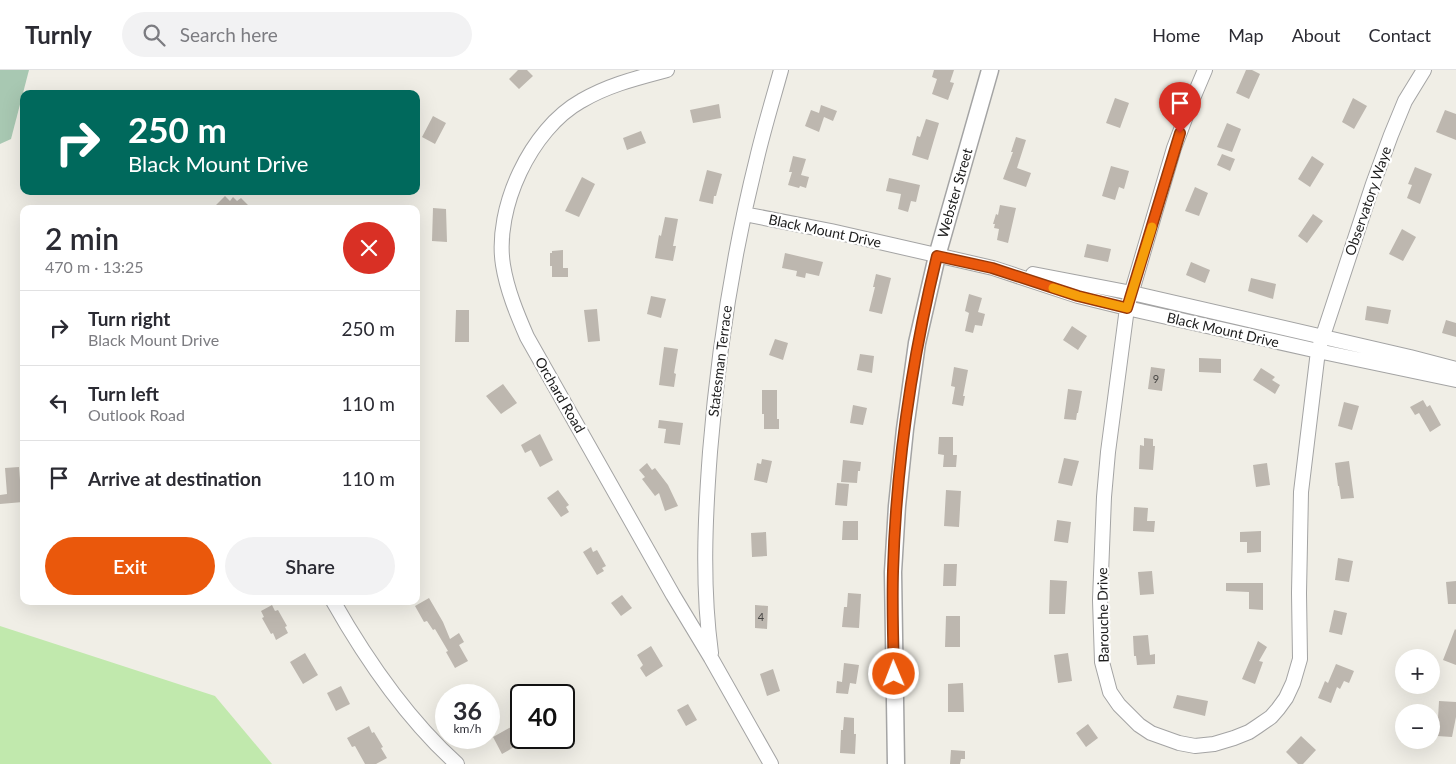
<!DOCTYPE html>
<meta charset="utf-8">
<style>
body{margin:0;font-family:Lato,sans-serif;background:#f2f2f3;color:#2b2b33;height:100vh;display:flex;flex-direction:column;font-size:19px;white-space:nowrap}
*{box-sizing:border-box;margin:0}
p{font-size:16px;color:#7c7c81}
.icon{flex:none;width:28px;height:28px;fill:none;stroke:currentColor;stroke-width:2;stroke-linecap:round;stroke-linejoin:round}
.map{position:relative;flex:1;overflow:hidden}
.panel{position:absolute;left:20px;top:135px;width:400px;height:400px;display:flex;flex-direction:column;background:#fff;border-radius:10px;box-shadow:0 5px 20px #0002}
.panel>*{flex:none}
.banner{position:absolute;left:20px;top:20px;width:400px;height:105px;border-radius:10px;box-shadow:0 5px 20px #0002;background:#00695c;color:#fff;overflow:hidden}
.buttons{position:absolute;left:1395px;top:579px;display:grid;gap:10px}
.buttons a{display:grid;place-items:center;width:45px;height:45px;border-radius:50%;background:#fff;box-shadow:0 5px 20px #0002;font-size:25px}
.speed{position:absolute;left:435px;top:614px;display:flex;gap:10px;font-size:25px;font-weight:700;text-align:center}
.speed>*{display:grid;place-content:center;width:65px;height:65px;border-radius:50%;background:#fff;box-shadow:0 5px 20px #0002;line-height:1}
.speed small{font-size:12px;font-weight:400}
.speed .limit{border:2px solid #111;border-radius:8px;background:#fff;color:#111}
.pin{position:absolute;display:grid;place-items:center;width:42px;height:42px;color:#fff;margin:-51px -21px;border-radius:50% 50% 50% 0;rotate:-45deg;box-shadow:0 0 5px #0007}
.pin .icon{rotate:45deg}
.me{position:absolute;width:55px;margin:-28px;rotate:359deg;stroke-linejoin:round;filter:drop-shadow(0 0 4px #0008)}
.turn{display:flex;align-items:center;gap:18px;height:105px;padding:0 25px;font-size:22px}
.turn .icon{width:65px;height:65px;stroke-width:2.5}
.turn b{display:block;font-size:35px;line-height:42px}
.round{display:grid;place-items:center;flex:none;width:52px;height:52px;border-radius:26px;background:#f2f2f3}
.head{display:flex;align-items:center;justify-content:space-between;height:85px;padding:0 25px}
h1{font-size:30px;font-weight:600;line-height:38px}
.cta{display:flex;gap:10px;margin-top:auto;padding:10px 25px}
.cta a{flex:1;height:58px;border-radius:30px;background:#ea580c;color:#fff;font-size:20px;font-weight:600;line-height:58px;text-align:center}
.cta a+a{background:#f2f2f3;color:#2b2b33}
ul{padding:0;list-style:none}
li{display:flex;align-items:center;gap:15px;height:75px;padding:0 25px;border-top:1px solid #e1e1e2}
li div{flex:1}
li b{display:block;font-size:19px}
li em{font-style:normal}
header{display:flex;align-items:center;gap:30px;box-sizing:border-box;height:70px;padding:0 25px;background:#fff;border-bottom:1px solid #e1e1e2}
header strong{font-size:24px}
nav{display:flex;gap:28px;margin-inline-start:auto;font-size:18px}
.search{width:350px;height:45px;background:#f2f2f3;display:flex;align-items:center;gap:12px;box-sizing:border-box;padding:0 18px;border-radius:28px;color:#7c7c81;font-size:19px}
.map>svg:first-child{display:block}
.grass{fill:#c1e9ad}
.cemetery{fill:#a8c8b2}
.building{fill:#bdb7af}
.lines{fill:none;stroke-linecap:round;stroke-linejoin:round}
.minor-casing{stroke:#a4a4a4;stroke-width:16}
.tertiary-casing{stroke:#a4a4a4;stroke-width:19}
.minor{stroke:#fff;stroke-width:14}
.tertiary{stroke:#fff;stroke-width:16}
.route-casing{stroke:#983908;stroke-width:12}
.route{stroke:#ea580c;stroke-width:9}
.slow{stroke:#f59e0b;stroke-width:9}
.labels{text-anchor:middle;stroke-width:4.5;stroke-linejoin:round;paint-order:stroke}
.number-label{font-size:11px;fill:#474644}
.street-label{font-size:14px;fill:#202020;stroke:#fff}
</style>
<header>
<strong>Turnly</strong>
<div class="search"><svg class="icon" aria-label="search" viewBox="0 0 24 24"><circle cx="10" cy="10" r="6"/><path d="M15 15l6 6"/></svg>Search here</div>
<nav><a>Home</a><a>Map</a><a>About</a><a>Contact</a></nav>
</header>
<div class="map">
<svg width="1456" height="694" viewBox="0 0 1456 694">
<rect width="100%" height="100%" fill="#f0eee6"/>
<!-- grass -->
<path class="grass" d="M0,556L215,626L272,694H0Z"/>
<!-- cemetery -->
<path class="cemetery" d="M0,0H29L11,69L0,74Z"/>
<!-- building -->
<path class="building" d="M518,0H527L533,6L519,19L509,9Z
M934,0H954L950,12L954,13L948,30L932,24L937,9L932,7Z
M1246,0H1252L1260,4L1249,29L1236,23Z
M1115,28L1129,33L1120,58L1106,53Z
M1353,28L1367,36L1354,59L1342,52Z
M719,34L721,48L693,53L690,40Z
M821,35L837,41L833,51L824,47L819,62L805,56L811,40L819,43Z
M1445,40L1456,44V70L1436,62Z
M433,46L446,53L435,74L422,67Z
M926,49L939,53L928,90L912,85L917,66L920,67Z
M1227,53L1241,59L1232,82L1217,77Z
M641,61L646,73L627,80L623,68Z
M1016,67L1026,70L1017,98L1031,103L1026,117L1003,109L1013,82H1011Z
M1222,84L1235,89L1230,101L1217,95Z
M793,86L806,89L801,105L809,107L806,118L800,116L799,118L788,115L792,102H789Z
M1312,86L1324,94L1310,117L1298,109Z
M1111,96L1129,101L1124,119L1119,117L1115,130L1102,126Z
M1415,97L1432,104L1420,134L1407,128L1412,115L1408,114Z
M707,100L722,104L716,126H714L713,134L699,131Z
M582,107L595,114L579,147L565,141Z
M889,108L920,115L916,132L911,131L908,142L898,139L901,124L886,121Z
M1195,117L1208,123L1199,146L1185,141Z
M225,126L230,131L233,127L237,131L241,128L252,139H212Z
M1000,135L1016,138L1008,173L997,170L999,159L994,158L995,154H993L996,144L998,145Z
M433,138L446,139L447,172L432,171Z
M1313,144L1323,151L1307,173L1298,166Z
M665,147L678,149L673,176H676L673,191L655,188L659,165L661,166Z
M1402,159L1416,167L1403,191L1389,184Z
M1087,174L1111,179L1108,192L1084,187Z
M563,180V198H568V207H552V196H550V183H552V181Z
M785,183L823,192L819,206L806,203L805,208L796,206L797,201L782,198Z
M1191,192L1210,200L1205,213L1186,205Z
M876,204L891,208L882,244L869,241L875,217H873Z
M1251,208L1276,214L1273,229L1248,221Z
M969,224L982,228L978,242L985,244L982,256L975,255L973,263L965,261L969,243L965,241Z
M651,226L666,229L661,248L647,244Z
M1367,236L1391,240L1388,254L1365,250Z
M597,239L600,271L588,272L584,240Z
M456,240H469V272H455Z
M1446,250L1456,253V267L1442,263Z
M1072,256L1087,266L1078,280L1063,270Z
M775,269L788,273L783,290L769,285Z
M664,277L678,279L674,303L676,304L674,317L659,315Z
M860,284L874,286L872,303L857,300Z
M1199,288L1221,289V303L1199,302Z
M954,297L968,300L963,326H965L963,336L952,334L955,317L951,316Z
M1151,297L1165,299L1162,321L1148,319Z
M1261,298L1275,307L1272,310L1280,315L1275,324L1253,310Z
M503,314L517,333L501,344L486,326Z
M1068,319L1082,321L1078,343H1077L1076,350L1064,349Z
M762,320H777V349H779V359H764V344H762Z
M1423,330L1427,337L1430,335L1441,355L1430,362L1419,343L1415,345L1410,337Z
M1344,332L1359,336L1352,360L1338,356Z
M853,335L867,338L863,355L850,353Z
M659,350L683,353L680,375L664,373L666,359L658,358Z
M540,364L553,390L540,397L531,380L525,383L521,375Z
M939,367H953V385H957L956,397H943L944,385L938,384Z
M1144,368L1153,369V376H1155L1153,400L1139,399L1140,375L1144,376Z
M1064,388L1079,391L1072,416L1058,413Z
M762,389L772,391L767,413L754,410L757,393L761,394Z
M843,390L861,392L860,401H858L857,413L841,412Z
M1349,391L1354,428L1341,429L1339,416H1338L1335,393Z
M647,393L652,400L655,398L668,415L678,436L665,441L659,423L655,426L642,409L645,407L639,400Z
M1267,393L1270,415L1256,417L1253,395Z
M19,397L20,410L22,409L23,432L0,434V425L7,424L5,398Z
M837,413L849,414L847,436L835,435Z
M558,420L569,435L566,437L569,442L561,447L547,428Z
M946,420L961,421L959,457L944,456Z
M1134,437L1148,438L1147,451H1155L1154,462L1133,461Z
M1057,450L1071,452L1068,473L1054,471Z
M843,451H858V470H842Z
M1261,461V482L1247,483V472H1240V462Z
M766,462L767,486L752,487L751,463Z
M591,477L593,482L597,480L606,496L602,498L604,501L597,505L583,482Z
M1338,488L1353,491L1349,512L1335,510Z
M944,494H957L956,516H943Z
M1152,501L1154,524L1140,525L1138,502Z
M1050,510L1067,511L1065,544H1049Z
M1456,511V534H1448L1446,512Z
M1226,513H1263V540L1249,539V522L1226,521Z
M848,523L861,524L859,558L842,557L844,537H847Z
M622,525L632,538L621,546L611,533Z
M429,528L443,552L450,569L459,563L464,572L459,575L468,591L455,598L446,582L448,581L435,559L433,560L427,551L424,552L415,536Z
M272,535L275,541L278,540L287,556L285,557L288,563L276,570L273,563L271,564L262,548L264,547L261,541Z
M755,535L768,536L767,559L755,558Z
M1334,540L1347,543L1342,565L1329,562Z
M946,546H960V577H945Z
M1455,559L1456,560V595L1443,590Z
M1148,565L1150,585L1155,584V594L1137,595L1136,586H1134L1133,566Z
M1258,571L1267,577L1259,591L1263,592L1255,614L1242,609Z
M651,576L663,596L646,607L640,598L643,595L637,585Z
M305,583L318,605L303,614L290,592Z
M1068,583L1072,611L1058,613L1054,585Z
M844,593L859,595L856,614L850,613L848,624L836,623L837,611L842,612Z
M1336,594L1354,601L1349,613L1344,611L1340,619L1337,617L1331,633L1318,628L1325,611L1328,613Z
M773,599L780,621L767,626L760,604Z
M963,613L964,642H948V614Z
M341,616L350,634L336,641L327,623Z
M1177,625L1208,631L1205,646L1173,638Z
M1439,631L1456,632V647L1452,667L1437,666Z
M688,634L697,650L686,656L677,640Z
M844,647L854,648V664H856L855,684L840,683L841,660H843Z
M1088,654L1098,668L1086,677L1076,663Z
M369,656L372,663L374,662L383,677L381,678L387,688L376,694H365L355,676L352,677L347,668Z
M521,656V668H523L525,671L502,684L493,667L511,657L512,660Z
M1301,666L1316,680L1303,694H1298L1286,682Z
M951,680L965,681V689H961L960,694H950Z"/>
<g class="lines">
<defs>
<path id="minor" d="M667,0C637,8 608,15 581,31C531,59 494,138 503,195C507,220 517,244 527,267L673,525L711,588L771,694
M1205,0L1191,33L1174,78L1127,238L1108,382L1104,427L1100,530L1102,592L1110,622L1119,635L1139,655L1151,663L1179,673L1195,676L1214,674L1234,668L1249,662L1258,656L1271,647L1278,639L1286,628L1293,613L1300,589L1299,523L1301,422L1318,281L1373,114L1391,65L1405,31L1424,0
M744,144L831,161L993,198L1078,226L1127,238L1318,281L1456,310
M1033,204L1132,223L1410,287L1456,299
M333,531C367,591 406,648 457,694
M711,583C702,516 705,449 710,382C718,283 733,184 757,88C764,58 773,29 781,0"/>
<path id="tertiary" d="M896,694L893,502L897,436L905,359L917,273L937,186L990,0"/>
</defs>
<!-- minor casing -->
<use href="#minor" class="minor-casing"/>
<!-- tertiary casing -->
<use href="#tertiary" class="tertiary-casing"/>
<!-- minor -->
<use href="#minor" class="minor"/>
<!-- tertiary -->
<use href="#tertiary" class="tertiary"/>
</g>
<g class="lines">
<defs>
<path id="route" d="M894,604C893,570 892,536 893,501C896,395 912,289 937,186L992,198L1078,226L1127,238L1180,63"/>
</defs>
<!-- route casing -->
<use href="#route" class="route-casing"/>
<!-- route -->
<use href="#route" class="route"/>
<!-- slow -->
<path class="slow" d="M1053,218L1078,226L1127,238L1152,157"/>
</g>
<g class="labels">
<!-- number labels -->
<g class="number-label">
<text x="1156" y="313">9</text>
<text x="761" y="551">4</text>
</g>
<!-- street labels -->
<g class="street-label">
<text transform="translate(955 123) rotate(-74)" y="5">Webster Street</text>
<text transform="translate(1368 131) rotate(-71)" y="5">Observatory Waye</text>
<text transform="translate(825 161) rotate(12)" y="5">Black Mount Drive</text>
<text transform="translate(1223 260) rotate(13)" y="5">Black Mount Drive</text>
<text transform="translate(720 291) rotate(-83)" y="5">Statesman Terrace</text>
<text transform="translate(560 325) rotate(60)" y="5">Orchard Road</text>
<text transform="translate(1103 545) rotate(-91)" y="5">Barouche Drive</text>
</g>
</g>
</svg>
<div class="buttons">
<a>+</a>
<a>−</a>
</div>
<div class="speed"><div>36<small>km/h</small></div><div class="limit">40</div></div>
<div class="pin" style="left:1180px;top:63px;background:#d93025"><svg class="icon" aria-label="arrive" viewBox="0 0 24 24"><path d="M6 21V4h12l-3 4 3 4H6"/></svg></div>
<svg class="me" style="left:894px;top:604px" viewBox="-20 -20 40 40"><circle r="17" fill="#ea580c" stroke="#fff" stroke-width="3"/><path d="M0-11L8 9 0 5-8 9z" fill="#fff"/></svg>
<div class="banner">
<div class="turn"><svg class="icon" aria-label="right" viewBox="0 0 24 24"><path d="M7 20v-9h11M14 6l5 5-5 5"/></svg><div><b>250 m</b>Black Mount Drive</div></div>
</div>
<section class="panel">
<div class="head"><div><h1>2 min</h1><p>470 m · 13:25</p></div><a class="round" style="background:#d93025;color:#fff"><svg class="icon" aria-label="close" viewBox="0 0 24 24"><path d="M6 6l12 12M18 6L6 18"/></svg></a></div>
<ul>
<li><svg class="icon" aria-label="right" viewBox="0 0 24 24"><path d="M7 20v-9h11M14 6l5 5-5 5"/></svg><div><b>Turn right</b><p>Black Mount Drive</p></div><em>250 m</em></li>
<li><svg class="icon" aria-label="left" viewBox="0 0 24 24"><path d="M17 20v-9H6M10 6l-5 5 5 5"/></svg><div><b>Turn left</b><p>Outlook Road</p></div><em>110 m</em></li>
<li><svg class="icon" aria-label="arrive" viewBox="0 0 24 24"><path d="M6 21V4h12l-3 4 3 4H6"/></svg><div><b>Arrive at destination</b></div><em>110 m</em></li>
</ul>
<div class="cta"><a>Exit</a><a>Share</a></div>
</section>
</div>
